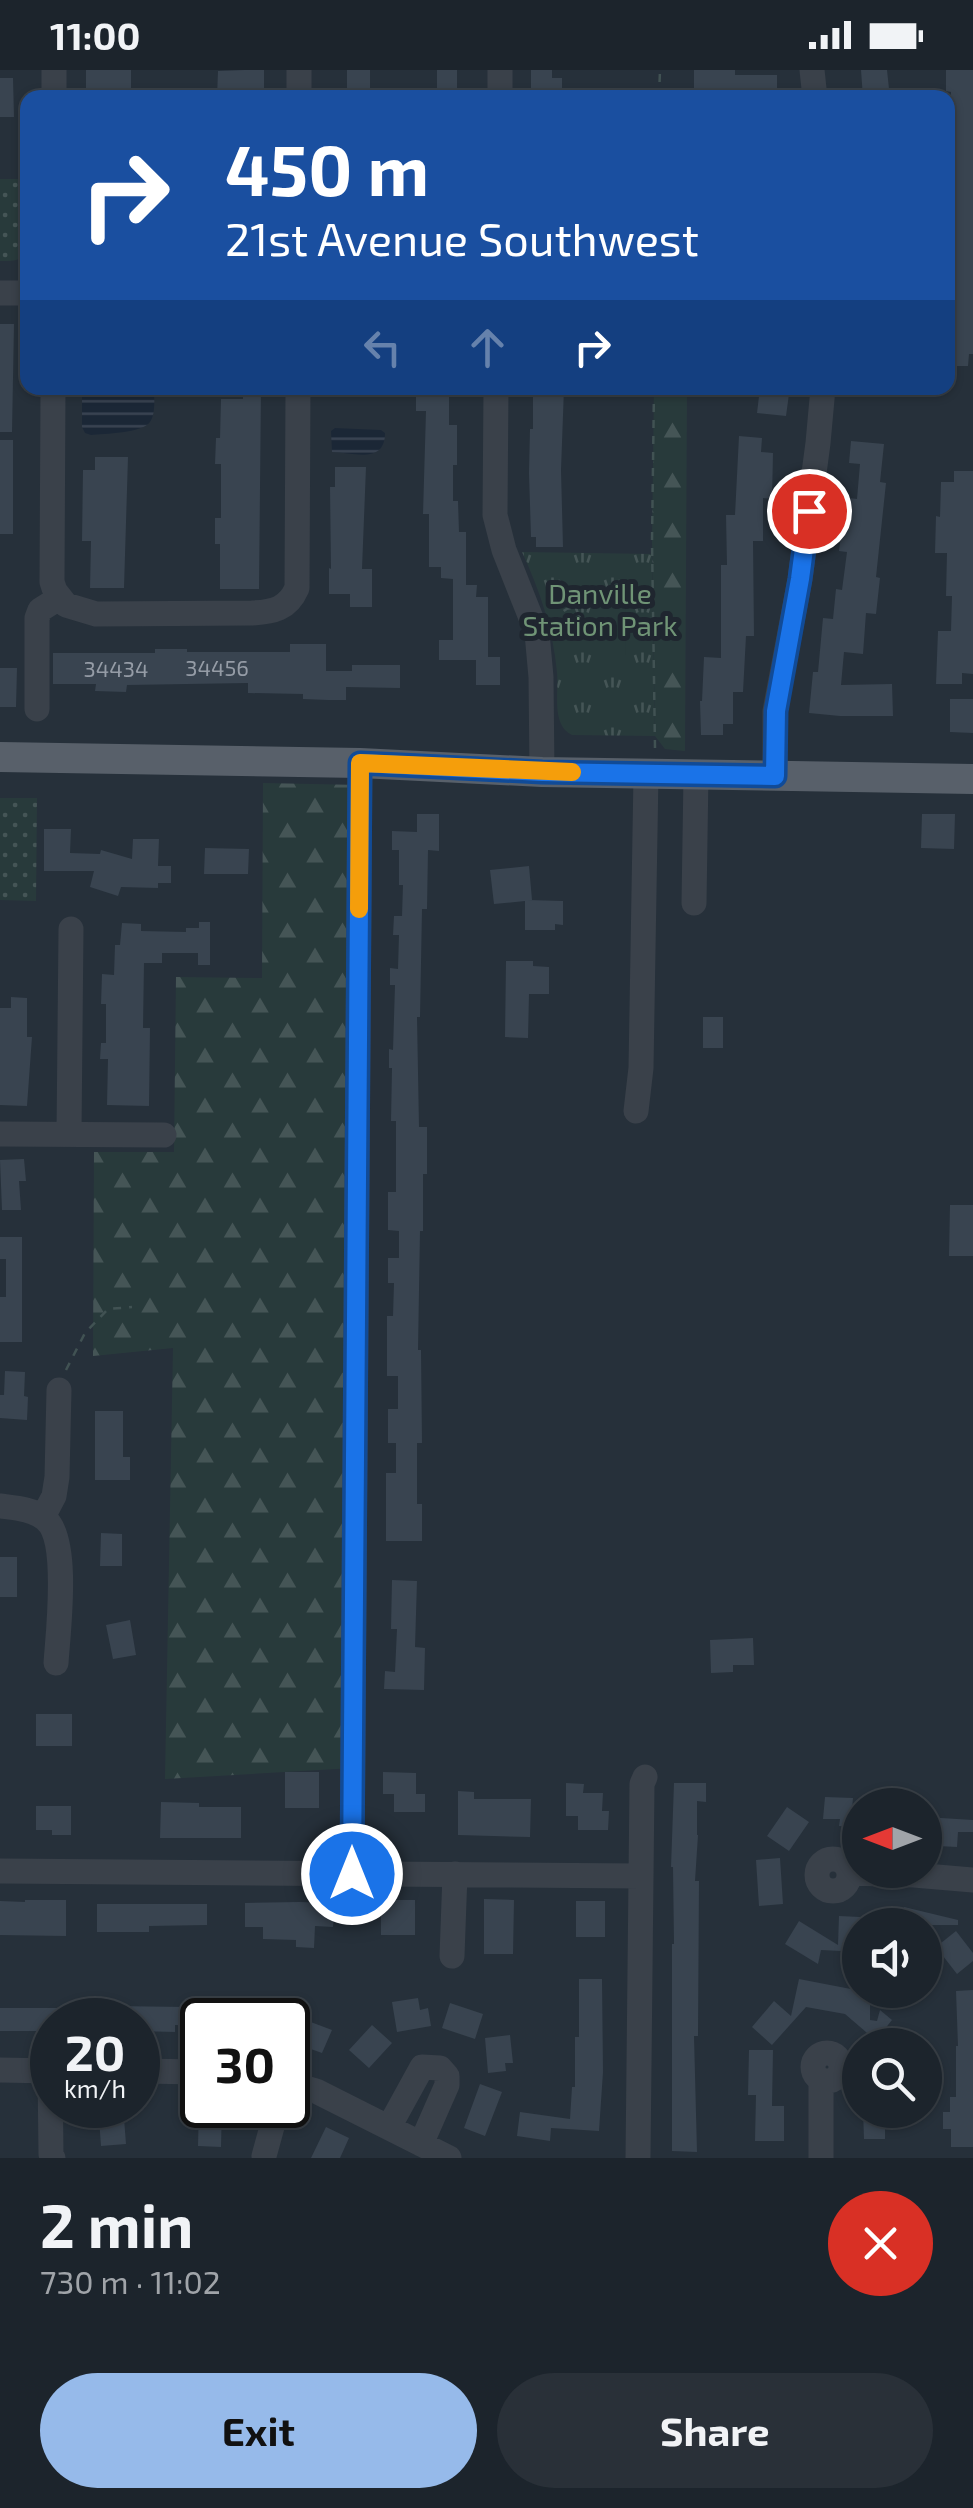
<!DOCTYPE html>
<meta charset="utf-8">
<style>
body{margin:0;font-family:"Exo 2",sans-serif;background:#293038;color:#f1f3f6;height:100vh;display:flex;flex-direction:column;font-size:38px;white-space:nowrap}
*{box-sizing:border-box;margin:0}
p{font-size:32px;color:#a0a4a9}
.icon{flex:none;width:55px;height:55px;fill:none;stroke:currentColor;stroke-width:2;stroke-linecap:round;stroke-linejoin:round}
.map{position:relative;height:2088px;overflow:hidden}
.drawer{display:flex;flex-direction:column;background:#1c242c;flex:1}
.drawer>*{flex:none}
.guide{position:absolute;left:20px;top:20px;width:935px;height:305px;border-radius:20px;box-shadow:0 2px 8px #0004,0 0 0 2px #3a4148;background:#1a4fa0;color:#fff;overflow:hidden}
.needle{width:65px;rotate:270deg}
.fabs{position:absolute;left:842px;top:1718px;display:grid;gap:20px}
.fabs a{display:grid;place-items:center;width:100px;height:100px;border-radius:50%;background:#1c242c;box-shadow:0 2px 8px #0004,0 0 0 2px #3a4148;font-size:50px}
.speed{position:absolute;left:30px;top:1928px;display:flex;gap:20px;font-size:50px;font-weight:700;text-align:center}
.speed>*{display:grid;place-content:center;width:130px;height:130px;border-radius:50%;background:#1c242c;box-shadow:0 2px 8px #0004,0 0 0 2px #3a4148;line-height:1}
.speed small{font-size:25px;font-weight:400}
.speed .limit{border:5px solid #111;border-radius:15px;background:#fff;color:#111}
.pin{position:absolute;display:grid;place-items:center;width:85px;height:85px;color:#fff;margin:-42px;border:5px solid #fff;border-radius:50%;box-shadow:0 2px 10px #0007}
.me{position:absolute;width:110px;margin:-55px;rotate:0deg;stroke-linejoin:round;filter:drop-shadow(0 0 8px #0008)}
.turn{display:flex;align-items:center;gap:35px;height:210px;padding:0 40px;font-size:45px}
.turn .icon{width:130px;height:130px;stroke-width:2.5}
.turn b{display:block;font-size:70px;line-height:85px}
.lanes{display:flex;align-items:center;height:95px;padding:0 40px;background:#0003;justify-content:center;gap:50px;direction:ltr}
.lanes .off{opacity:.35}
.round{display:grid;place-items:center;flex:none;width:105px;height:105px;border-radius:52px;background:#293038}
.headline{display:flex;align-items:center;justify-content:space-between;height:170px;padding:0 40px}
h1{font-size:60px;font-weight:700;line-height:75px}
.button{display:flex;gap:20px;margin-top:auto;padding:20px 40px}
.button a{flex:1;height:115px;border-radius:60px;background:#96baea;color:#111;font-size:40px;font-weight:700;line-height:115px;text-align:center}
.button a+a{background:#293038;color:#f1f3f6}
.status{display:flex;justify-content:space-between;align-items:center;height:70px;padding:0 50px;background:#1c242c;direction:ltr}
.status svg{height:28px;fill:currentColor}
.map>svg:first-child{display:block}
.grass{fill:url(#grass-dots)}
.forest{fill:url(#forest-firs)}
.park{fill:url(#park-tufts)}
.pitch{fill:#283a3b}
.water{fill:url(#water-rules)}
.building{fill:#394450}
.lines{fill:none;stroke-linecap:round;stroke-linejoin:round}
.path{stroke:#415253;stroke-width:2.5;stroke-dasharray:8 8;stroke-linecap:butt}
.minor{stroke:#3a414a;stroke-width:25}
.major{stroke:#58606a;stroke-width:30}
.route-casing{stroke:#114b97;stroke-width:25}
.route{stroke:#1a73e8;stroke-width:18}
.slow{stroke:#f59e0b;stroke-width:18}
.labels{text-anchor:middle;stroke-width:10;stroke-linejoin:round;paint-order:stroke}
.number-label{font-size:22px;fill:#959ca6}
.park-label{font-size:28px;fill:#709476;stroke:#1f262f}
</style>
<div class="status"><b>11:00</b><svg viewBox="0 0 49 12"><path d="M0 12V9h3v3zM5 12V6h3v6zM10 12V3h3v9zM15 12V0h3v12zM26 1h20v11H26zM47 4h2v5h-2z"/></svg></div>
<div class="map">
<svg width="973" height="2088" viewBox="0 0 973 2088">
<defs>
<pattern id="grass-dots" width="8" height="8" patternUnits="userSpaceOnUse" patternTransform="scale(2.5)"><rect width="8" height="8" fill="#283a3b"/><path d="M2 2h.1M6 6h.1" fill="none" stroke="#455556" stroke-width="1.8" stroke-linecap="round"/></pattern>
<pattern id="forest-firs" width="22" height="20" patternUnits="userSpaceOnUse" patternTransform="scale(2.5)"><rect width="22" height="20" fill="#283a3b"/><path d="M5 1l3.5 6h-7zM16 11l3.5 6h-7z" fill="#455556"/></pattern>
<pattern id="park-tufts" width="24" height="20" patternUnits="userSpaceOnUse" patternTransform="scale(2.5)"><rect width="24" height="20" fill="#283a3b"/><path d="M3 7l-1-3M5 7V3M7 7l1-3M15 17l-1-3M17 17v-4M19 17l1-3" fill="none" stroke="#455556"/></pattern>
<pattern id="water-rules" width="6" height="5" patternUnits="userSpaceOnUse" patternTransform="scale(2.5)"><rect width="6" height="5" fill="#1b2736"/><path d="M0 2.5h6" fill="none" stroke="#3a4452"/></pattern>
</defs>
<rect width="100%" height="100%" fill="#26303a"/>
<!-- grass -->
<path class="grass" d="M0,109H27V180C21,192 12,191 0,191Z
M0,728H37L36,831L0,830Z"/>
<!-- forest -->
<path class="forest" d="M654,318H687L685,681L665,679L655,666L652,471Z
M263,713L360,715L353,1698L165,1709L173,1278L93,1286L94,1082H174L176,907L262,908Z"/>
<!-- park -->
<path class="park" d="M522,482L652,484L655,666L572,665C551,655 559,622 557,602C553,559 540,521 522,482Z"/>
<!-- pitch -->
<path class="pitch" d="M597,524H625L626,586H597Z"/>
<!-- water -->
<path class="water" d="M82,318H154C154,327 156,344 150,352C142,363 105,364 91,365L85,363L82,357Z
M335,358L381,360L385,363C385,394 354,383 332,382L331,361Z"/>
<!-- building -->
<path class="building" d="M86,0H131V27H86Z
M244,0H264V28L217,27L218,1Z
M347,0H370V28H347Z
M437,0H457V28H437Z
M531,0H552V8H562V28H531Z
M694,0H735V5H777V28L718,25V28H694Z
M861,0H887L890,28H863Z
M946,0H973V284H969L968,296H948V125H957V70H950L951,22L946,21Z
M0,8H13L14,47H0Z
M0,254H14L12,362H0Z
M243,318H261L259,519H220V474H215V448H221V394H215L216,368H220L221,329H243Z
M416,318H449V355H457V395H453V431H458L459,462H466V515H477L476,527H488V587H500V615H476V590H439V570H453V509L441,508V497H429V444H423L426,341H416Z
M533,318H564L561,400L563,477H536V467H531L529,403L530,359H533Z
M760,318H775L774,322L789,324L786,346L757,343Z
M739,366L762,368L761,382L773,383L772,429L763,428V471H753L754,566H746L743,622H733V654H723V665H701L700,631H702L704,587L721,588V495H727L726,445H735Z
M0,370H13V464H0Z
M851,371L884,374L880,412L886,413L876,507L880,508L876,544L866,543L863,584L844,582L841,615L892,614L893,646H840L809,643L813,602H818L823,548L833,549L836,519L842,520L847,482L839,481L842,458L846,459L849,428L857,429L860,394L849,393Z
M95,387H128L124,518H90L91,471H82L83,400H95Z
M335,397H366L362,499H372V537H350V524H329V498L331,499L330,417H335Z
M954,401H973V604L962,603V614H936L938,561H951L952,526H946L947,483H935L936,446L940,447L941,412H954Z
M290,574H326V601H352V595H400V618L346,617V630H328L303,629V624L248,623V613L127,615L126,622L95,621L96,614H53V583H155V579H187V582H290Z
M0,598H17L16,637H0Z
M950,629H973V663L950,662Z
M417,744H439V781L428,780L427,839H422L420,947H417L419,1057H427V1104H423V1161H420L418,1280H421L422,1373H417V1434H422V1471H386V1403H396V1373H388V1339H398V1306H387V1246H393L394,1213H388V1188H399V1161L388,1160V1122H396V1051H391L392,998H389V979L393,980L395,915H390V898L398,899L399,865H393L394,846H402L403,815H399V780H392V761L417,762Z
M922,744H955L954,779L921,778Z
M44,759H71L70,783L100,784L101,780L132,789L133,769H159L158,796H171V813H158V818L121,817L118,826L90,817L94,801H44Z
M205,778L249,779L248,804H204Z
M529,796L532,830H528L563,831V855L555,854V860H525V831L494,834L490,800Z
M199,852H210V895H198V883H162V893H144L143,958H150L149,1036L107,1035L108,989H100L101,973H106V934H101L102,904L114,905L115,875H120L122,853L141,854V861L186,862V858H199Z
M506,891H533V896L549,897V924H529L528,968L505,967Z
M11,927L27,928V967H32L27,1036L0,1035V938H11Z
M703,947H723V978H703Z
M24,1089L26,1111H19L21,1140H2L0,1090Z
M950,1135H973V1186H949Z
M0,1167H22V1272H0V1227H6V1189H0Z
M5,1301L25,1302L24,1326L28,1327L27,1350L0,1348V1325H4Z
M95,1341H123V1387H130V1410H95Z
M101,1463L122,1464V1496H100Z
M0,1487H17V1527H0Z
M392,1510L417,1511L415,1577L425,1578L424,1620L384,1619L385,1601L395,1602L397,1559H391Z
M130,1550L136,1585L113,1589L106,1555Z
M753,1568L754,1595H733V1602L711,1603L710,1570Z
M36,1644H72V1676H36Z
M285,1702H319V1738H285Z
M383,1702L416,1703V1724H425V1742H394V1724H383Z
M566,1713L584,1714L583,1723H603L602,1741H609L608,1760H578V1746H566Z
M674,1713H706V1732L697,1731V1765H698L695,1811H699L698,1966H694L697,2082L672,2081V1874H674L673,1797H671Z
M458,1721L474,1722V1729H531L530,1767L458,1765Z
M825,1727L853,1728L852,1739H860V1757L839,1756L840,1749H823Z
M161,1732L199,1733V1737H241V1768H160Z
M36,1736H71V1765H52V1760H36Z
M787,1737L809,1752L789,1781L767,1766Z
M925,1747L973,1750V1762H958L957,1777L938,1776V1770L925,1769Z
M780,1788L783,1834L759,1836L756,1790Z
M484,1829L514,1830L513,1884H484Z
M25,1830H66V1866L0,1865V1831L25,1832Z
M381,1830H415V1865H381Z
M576,1831H605V1867H576Z
M299,1832L335,1833L333,1857L315,1856L314,1878L296,1877V1870L263,1869V1857H245V1833Z
M97,1834H207V1855L149,1856V1862H97Z
M904,1837L958,1850V1855H900Z
M839,1846L860,1847V1882L821,1880L818,1894L785,1874L799,1851L838,1875Z
M956,1861L973,1883V1891L957,1904L936,1877Z
M579,1909H602L603,2002L599,2061L551,2058L550,2071L517,2066L520,2042L570,2049L572,2017H575V1967H579Z
M799,1909L856,1920L870,1932V1950L877,1951L880,1940L892,1950L872,1975L873,1968L845,1944L806,1937L772,1975L752,1957L774,1931L791,1946Z
M973,1920V2077H951V2059H943V2042H950V2027H956V1976H958L956,1921Z
M111,1928V1936L187,1937V1933L215,1934V1950H202V1956L175,1955V1962L138,1961V1950H52V1961H0V1938H75V1929Z
M418,1928L420,1940L428,1938L431,1956L397,1962L392,1932Z
M450,1933L483,1944L475,1969L442,1958Z
M241,1935L291,1942V1950H239Z
M300,1948L332,1960L322,1983L291,1972Z
M372,1955L392,1973L369,1998L349,1980Z
M510,1965L513,1993H505L506,2001L488,2003L485,1968Z
M749,1980H773L772,2036H784V2071H755L756,2025H748Z
M480,2014L502,2022L485,2066L464,2058Z
M98,2035H123L126,2074L101,2076Z
M199,2035H222L221,2077L198,2076Z
M863,2040H885V2069H864Z
M326,2057L349,2068L340,2088H311Z"/>
<g class="lines">
<!-- path -->
<path class="path" d="M659,28L660,0
M654,318L652,471L655,678
M572,536L573,525
M556,555C561,547 561,538 572,538L591,556H597
M66,1300L85,1263L108,1239L132,1237"/>
<!-- minor -->
<path class="minor" d="M54,0V28
M500,0V28
M812,0L815,28
M299,28V0
M0,223H28
M53,318L52,512L55,521L66,535L96,544L252,543C273,542 288,539 297,518L298,318
M496,318L495,445L504,480L537,563L541,607L542,702
M37,639V548L40,540L59,528
M775,705V641L800,509L818,373L823,318
M694,833L696,704
M636,1041L641,998L646,704
M0,1064L164,1065
M69,1064L71,859
M0,1436C15,1438 33,1439 45,1449C70,1468 58,1562 56,1593
M43,1447L54,1426L57,1407L59,1320
M817 1805a16 16 0 1 1 32 0a16 16 0 1 1-32 0Z
M0,1801L641,1806
M849,1803L914,1805L973,1810
M352,1804L360,693
M452,1886L455,1804
M813 1997a14 14 0 1 1 28 0a14 14 0 1 1-28 0Z
M0,2000L52,2001
M50,2001L51,2084L53,2088
M138,2001L202,2002
M288,2013L316,2021L449,2088
M389,2057L422,1997L440,1998L447,2006V2015L421,2074
M264,2086L278,2035
M638,2088L642,1714L645,1707
M821,2088V2010"/>
<!-- major -->
<path class="major" d="M0,687L360,693L542,702L973,709"/>
</g>
<g class="lines">
<defs>
<path id="route" d="M352,1804L360,693L542,702L775,706L776,641L800,509L809,441"/>
</defs>
<!-- route casing -->
<use href="#route" class="route-casing"/>
<!-- route -->
<use href="#route" class="route"/>
<!-- slow -->
<path class="slow" d="M359,839L360,693L572,702"/>
</g>
<g class="labels">
<!-- number labels -->
<g class="number-label">
<text x="217" y="606">34456</text>
<text x="116" y="607">34434</text>
</g>
<!-- park labels -->
<g class="park-label">
<text x="600" y="534">Danville<tspan x="600" dy="32">Station Park</tspan></text>
</g>
</g>
</svg>
<div class="fabs">
<a><svg class="needle" viewBox="-14 -14 28 28"><path d="M0-13l5 13h-10z" fill="#e53935"/><path d="M0 13l5-13h-10z" fill="#a0a4a9"/></svg></a>
<a><svg class="icon" aria-label="sound" viewBox="0 0 24 24"><path d="M4 9h4l5-4v14l-5-4H4zM17 9q2 3 0 6"/></svg></a>
<a><svg class="icon" aria-label="search" viewBox="0 0 24 24"><circle cx="10" cy="10" r="6"/><path d="M15 15l6 6"/></svg></a>
</div>
<div class="speed"><div>20<small>km/h</small></div><div class="limit">30</div></div>
<div class="pin" style="left:809px;top:441px;background:#d93025"><svg class="icon" aria-label="arrive" viewBox="0 0 24 24"><path d="M6 21V4h12l-3 4 3 4H6"/></svg></div>
<svg class="me" style="left:352px;top:1804px" viewBox="-20 -20 40 40"><circle r="17" fill="#1a73e8" stroke="#fff" stroke-width="3"/><path d="M0-11L8 9 0 5-8 9z" fill="#fff"/></svg>
<div class="guide">
<div class="turn"><svg class="icon" aria-label="right" viewBox="0 0 24 24"><path d="M7 20v-9h11M14 6l5 5-5 5"/></svg><div><b>450 m</b>21st Avenue Southwest</div></div>
<div class="lanes"><svg class="icon off" aria-label="left" viewBox="0 0 24 24"><path d="M17 20v-9H6M10 6l-5 5 5 5"/></svg><svg class="icon off" aria-label="ahead" viewBox="0 0 24 24"><path d="M12 20V5M6 11l6-6 6 6"/></svg><svg class="icon" aria-label="right" viewBox="0 0 24 24"><path d="M7 20v-9h11M14 6l5 5-5 5"/></svg></div>
</div>
</div>
<section class="drawer">
<div class="headline"><div><h1>2 min</h1><p>730 m · 11:02</p></div><a class="round" style="background:#d93025;color:#fff"><svg class="icon" aria-label="close" viewBox="0 0 24 24"><path d="M6 6l12 12M18 6L6 18"/></svg></a></div>
<div class="button"><a>Exit</a><a>Share</a></div>
</section>
